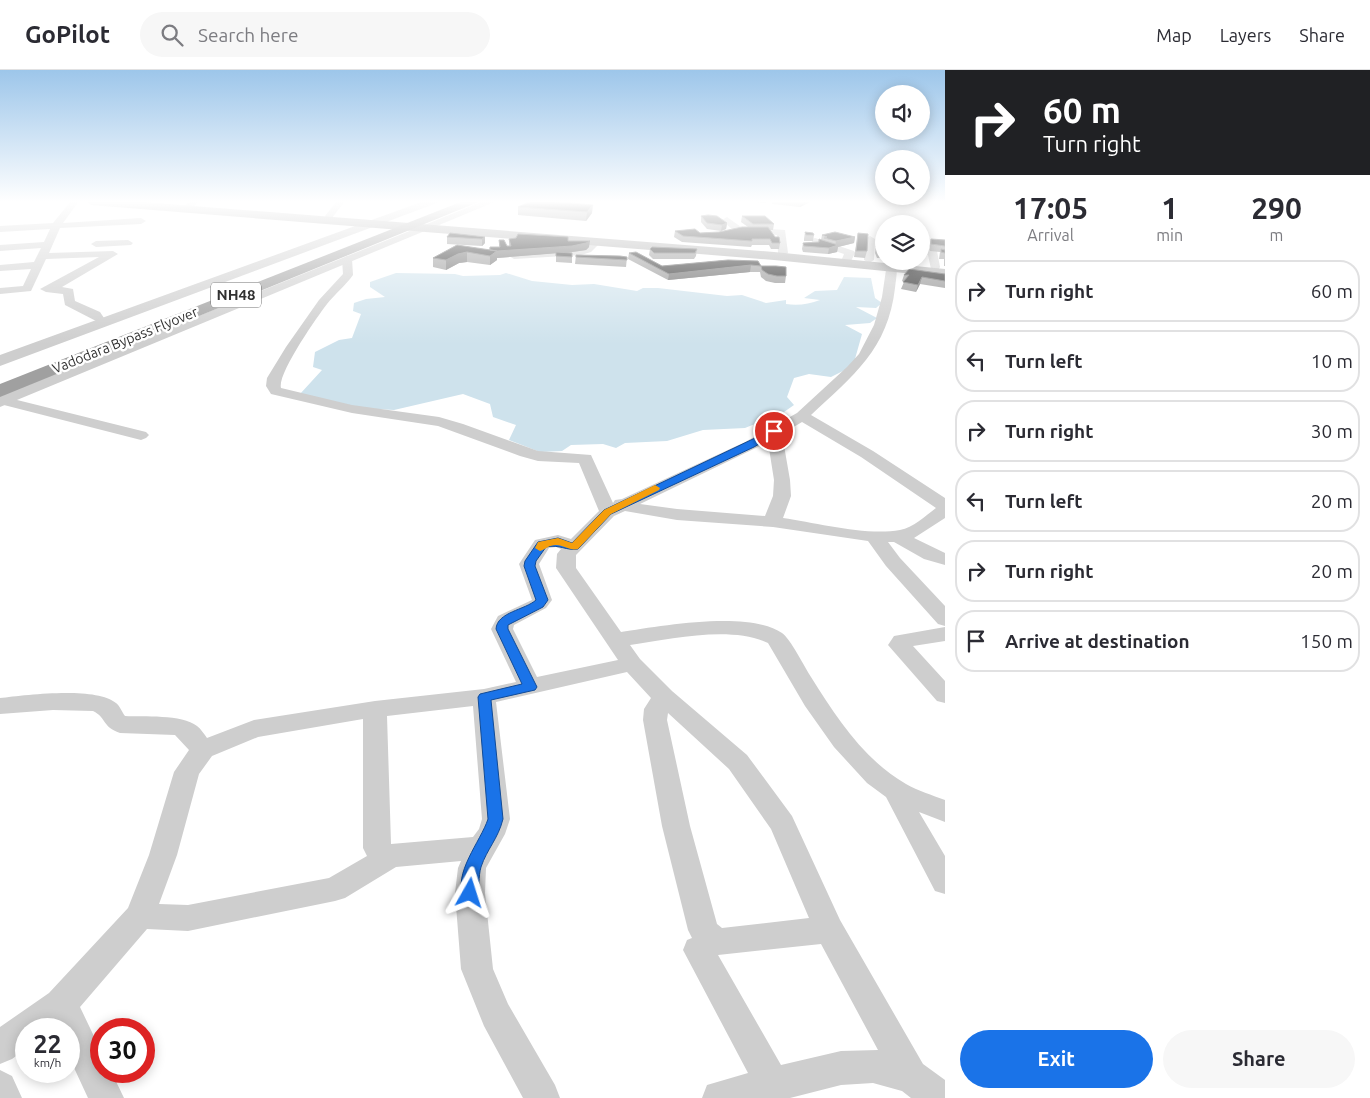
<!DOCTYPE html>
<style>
body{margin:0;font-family:Ubuntu,sans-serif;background:#f7f7f7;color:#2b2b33;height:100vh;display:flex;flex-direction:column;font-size:19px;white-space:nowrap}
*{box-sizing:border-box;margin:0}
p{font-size:16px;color:#7c7c81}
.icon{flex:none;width:28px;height:28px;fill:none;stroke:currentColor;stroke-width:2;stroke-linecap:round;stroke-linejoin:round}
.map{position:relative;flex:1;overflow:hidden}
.panel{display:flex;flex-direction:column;background:#fff;width:425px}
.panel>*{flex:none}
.banner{background:#202124;color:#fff;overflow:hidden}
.buttons{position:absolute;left:875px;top:15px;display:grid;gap:10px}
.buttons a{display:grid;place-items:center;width:55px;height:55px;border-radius:50%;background:#fff;box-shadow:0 2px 12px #0003;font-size:25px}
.speed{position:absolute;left:15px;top:948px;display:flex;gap:10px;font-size:25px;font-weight:700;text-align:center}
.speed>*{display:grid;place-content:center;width:65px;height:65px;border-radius:50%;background:#fff;box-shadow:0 2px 12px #0003;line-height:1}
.speed small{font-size:12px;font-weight:400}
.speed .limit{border:8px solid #d22;background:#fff;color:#111}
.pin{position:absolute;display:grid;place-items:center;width:42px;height:42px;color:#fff;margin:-21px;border:2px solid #fff;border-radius:50%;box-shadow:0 1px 5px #0007}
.me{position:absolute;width:55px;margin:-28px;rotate:6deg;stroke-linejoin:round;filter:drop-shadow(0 0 4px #0008)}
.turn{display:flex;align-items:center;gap:18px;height:105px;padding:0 15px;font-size:22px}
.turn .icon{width:65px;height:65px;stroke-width:2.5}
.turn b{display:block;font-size:35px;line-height:42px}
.eta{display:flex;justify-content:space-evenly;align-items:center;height:85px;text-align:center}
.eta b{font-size:30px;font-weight:600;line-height:35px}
.action{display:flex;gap:10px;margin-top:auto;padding:10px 15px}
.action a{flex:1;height:58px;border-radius:30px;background:#1a73e8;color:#fff;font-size:20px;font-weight:600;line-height:58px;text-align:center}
.action a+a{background:#f7f7f7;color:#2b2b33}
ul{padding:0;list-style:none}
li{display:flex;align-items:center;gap:15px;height:62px;margin:0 10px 8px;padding:0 5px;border:2px solid #e1e1e2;border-radius:20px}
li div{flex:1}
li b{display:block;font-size:19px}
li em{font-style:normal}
header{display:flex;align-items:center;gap:30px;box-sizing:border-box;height:70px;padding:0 25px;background:#fff;border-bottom:1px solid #e1e1e2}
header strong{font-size:24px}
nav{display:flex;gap:28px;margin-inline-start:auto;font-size:18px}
.search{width:350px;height:45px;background:#f7f7f7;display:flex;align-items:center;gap:12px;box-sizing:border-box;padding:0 18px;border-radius:28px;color:#7c7c81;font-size:19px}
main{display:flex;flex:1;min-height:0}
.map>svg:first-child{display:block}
.water{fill:#cee2ec}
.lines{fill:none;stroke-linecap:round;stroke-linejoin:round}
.minor{fill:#cecece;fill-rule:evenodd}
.tertiary{fill:#cecece;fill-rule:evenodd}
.primary{fill:#a9a9a9;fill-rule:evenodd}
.trunk{fill:#a0a0a0;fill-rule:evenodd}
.wall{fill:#8c8c8c}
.shaded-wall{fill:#5d5d5d}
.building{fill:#181818;stroke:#5d5d5d}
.route{fill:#1a73e8;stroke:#114b97}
.slow{fill:#f59e0b}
.labels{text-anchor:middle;stroke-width:5;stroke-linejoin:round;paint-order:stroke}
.far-street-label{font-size:14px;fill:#313131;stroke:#fff}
.shield{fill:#fff;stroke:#6f6f6f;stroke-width:1}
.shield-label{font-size:15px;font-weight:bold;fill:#313131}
</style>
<header>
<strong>GoPilot</strong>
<div class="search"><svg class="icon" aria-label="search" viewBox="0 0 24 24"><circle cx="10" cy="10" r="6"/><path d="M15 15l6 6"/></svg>Search here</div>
<nav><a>Map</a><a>Layers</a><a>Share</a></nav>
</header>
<main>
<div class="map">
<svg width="945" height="1028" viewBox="0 0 945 1028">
<rect width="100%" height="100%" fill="#fff"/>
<!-- water -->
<path class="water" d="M396,203L455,204L463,206L500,205L506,203L532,211L572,215L594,214L637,221L643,218H658L727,226L742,225L766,233L786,230V234C798,236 809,234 820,230L804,228L815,221L837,220L844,207L871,208L875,228L882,233L876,238L856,237L877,248L870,253L845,255L862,264L853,296L831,307L809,304L794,308L787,327L794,335L784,342L745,358L703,360L667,371L625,373L616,378L603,374L571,375L562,381L540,382L509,370L516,355L493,347L490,334L463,324L394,340L343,337L300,324L322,300L313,297L315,282L339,270L352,268L361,244L353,241L354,233L366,229L385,227L370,217V212Z"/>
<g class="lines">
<!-- minor -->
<path class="minor" d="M71,131H79L63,153L141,148L146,151L141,154L60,158L49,183L113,181L118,184L62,217L73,219L75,231L100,242L104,248L98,252L65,235L63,224L46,222L40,219L99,187L46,189L31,221L0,224V218L23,216L31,199L0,201V195L34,192L41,178L0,181V175L44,172L50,159L0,162V156L53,153Z
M142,131H150L145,135L142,134Z
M190,131H199L193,137H187L186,135Z
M337,131H345L332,148H326L325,146Z
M727,147L741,157L785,160L788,183L783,186L778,183L777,165L735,162L722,150Z
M870,166L875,169L874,190L869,193L864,190L865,169Z
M815,168L854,181L855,183L851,191H843L842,189L844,184L812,173V169Z
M596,169L599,170V174L591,182L581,185L514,189L509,186L514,183L580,179Z
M128,170L133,173L131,175L96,177L91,174L96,171Z
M921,176L937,181L940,197L939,199H931L928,185L921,182Z
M347,186L352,189L353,205C346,215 335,224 327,234C317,247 277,304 281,318L352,335L439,347L463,354L538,381L591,385L613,433L615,430L622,429L745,372L797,343L847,297L859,284L874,255L882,227L887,193L896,191C898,199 896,209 895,218C888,279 853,306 811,345L873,381L945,428V448L914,468L945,483V495L924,489L894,472H888L900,488L945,536V556L938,554L886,496L868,471L773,457L677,450L625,441L614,446L576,485V498L621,562C660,556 749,540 782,563C790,568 805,598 811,607C836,647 864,690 906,714C918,721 932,725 945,730V752L919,742L945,786V824L935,821L886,727L867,713L834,677L805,636L768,573C731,555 670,569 630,575L640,589L672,621L747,685L792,746L840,850L923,994L945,1010V1028H911L902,1021L873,1013L841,1015L790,1028H702L707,1015L748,1003L683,880L687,870L692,868L688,860L662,756L643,650L644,639L651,628L627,602L496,632L510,749L505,764L486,798L485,823L493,899L508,934L555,1015L560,1028H523L484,956L461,899L455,823L458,798L461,791L396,797L345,828L335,831L188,861L147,859L80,937L101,981V1001H111L124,1028H88L69,987V959H26V979L12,989L0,994V957L49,923L128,838L149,785L174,702L189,680L175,665L120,663C102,657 107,648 93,641L53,640L0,644V628C25,625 96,616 116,633C120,636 122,642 125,646C143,647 182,644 197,656C201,659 204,664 207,668L254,650L375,631L484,619L516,612L491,559L498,546L532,530L519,494L535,470L558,465L571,469L599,441L579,393L538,391L520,386L438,356L352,343L271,324L266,316L267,308L286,277L319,230L343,204L342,189ZM802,352L861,387L936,438C925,446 913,458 900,460C866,466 817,453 783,448L791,426L790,410L782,364ZM768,372L774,410L773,426L765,446L677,439L640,434ZM556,477L561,479L557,484L556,498L618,590L537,607L513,559L514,555L546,538L552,530L539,494L549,478ZM473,636L482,749L479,759L473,767L391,774L387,646ZM668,643L729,699L771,759L809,848L722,858L717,854L690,756L667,650ZM363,649V778L367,786L329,808L188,835L159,834L177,785L199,704L212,686L258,667ZM821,874L878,980L841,981L781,995L718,885Z
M5,327L146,362L149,365L146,368L141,370L0,334V328Z
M945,557V571L913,576L945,611V633L937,631L888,575L894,566Z
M0,1000L12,1006L22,1028H0Z"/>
<!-- tertiary -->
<path class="tertiary" d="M424,131H438L437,133L0,296V285Z
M484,131H497L0,337V326Z"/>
<!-- primary -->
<path class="primary" d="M85,131H130L774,182L945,199V207L774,190L91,135Z"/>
<!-- trunk -->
<path class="trunk" d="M463,131H478L476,133L0,327V314Z"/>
</g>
<!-- wall -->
<path class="wall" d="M747,131H768L765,133Z
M772,131H812L800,137L772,134Z
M558,132L592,143L586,151L518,145V137Z
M701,146L727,153L726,159L721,161L707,159L701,152Z
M742,146L774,154L773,160H770L775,167L780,173L779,179H771L769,175H752L751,177L682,172L674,167L675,161L700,163L719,162L748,157L741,152Z
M805,162L814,165L813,171H804V169Z
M858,163L867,181L865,188L854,187Z
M822,165L855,167L854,173L838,177L837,182L828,184L803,182L802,179L803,173L818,172L819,169L821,170Z
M447,167H485V173L482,176L447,174Z
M509,169L568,171L589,177L586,180L567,183H572V193L556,192V183L497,188V190L490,195L467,192L459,193L446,200L433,197V188L457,175L489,180L490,177H499V170L507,176H509Z
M931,169L945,170V196H944V189H939L940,182L930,181L929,175Z
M884,175V188H877L875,183L876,176Z
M650,179H697L696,186L694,189H653L649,185Z
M921,181L924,183L922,190H921Z
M629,183L662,196L728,190L761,196L760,202H750L668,210L628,189Z
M576,185L627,187L626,197L575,194Z
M761,196L786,206L785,213H775L766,211L761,207L760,202Z
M945,204V218L920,214L916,222L901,219L904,212L902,211L904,205Z"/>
<!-- shaded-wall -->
<path class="shaded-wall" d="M546,131H558V134L546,140Z
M802,131H812L800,137Z
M593,135L592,143L586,151L587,142Z
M727,153L726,159L721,161L722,155Z
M485,167V173L482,176V169Z
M855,167L854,173L838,177L837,182L828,184L829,178L835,176L836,171Z
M590,171L589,177L586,180L572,182L497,188V190L490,195V186L497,181Z
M467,182V192L459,193L446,200V190L458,184Z
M751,195L750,202L668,210L669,204Z
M922,207L920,214L916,222L918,215Z"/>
<!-- building -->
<path class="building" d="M532,131H548H546L593,135L587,142L518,137Z
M708,145L717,146L727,153L722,155L707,153L701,146Z
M742,146H765L774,154H753Z
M742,157H768L775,167H779L780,173H772L770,169H752V171L683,166L675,161L695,159L700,163L719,162Z
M805,162L813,163L814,165H806Z
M835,162L855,167L836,171L824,168L827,167L822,165Z
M450,163L485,167L482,169L447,167Z
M858,163L868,164L867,181H856Z
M518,164L568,167V171H590L586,173L572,176L497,181L490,180V177H500L499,170H504L507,176H511L509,169L516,168Z
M819,169L838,175L829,178L804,176L803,173L819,172Z
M931,169L945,170V176L931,174Z
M457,175L497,181L490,186L467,182L458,184L446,190L433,188Z
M879,175H884V182L878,181L876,176Z
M652,177L697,179L695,183H654L650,179Z
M941,179L945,180V183L941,182Z
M556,182L572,183V187L556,186Z
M636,182L662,196L728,190L758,191L761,196L751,195L669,204L629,183Z
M576,185L620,186L627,187V190L576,187Z
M761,196H776L786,197V206H777L768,204L762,200Z
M909,199L945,204V211L922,207L918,215L903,212L909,205H904Z"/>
<!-- sky -->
<linearGradient id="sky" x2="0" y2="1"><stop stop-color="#9dc6ea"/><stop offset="0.48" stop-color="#fff"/><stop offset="1" stop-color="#fff" stop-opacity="0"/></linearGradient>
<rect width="945" height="274" fill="url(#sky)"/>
<!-- route -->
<path class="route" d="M774,359L779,361L778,363L754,377L611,444L578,479C566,481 560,474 546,477L536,491L535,496L548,530L543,537L508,555V559L537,617L535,620L491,630L503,749C498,769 487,779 481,797C478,807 480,818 476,828L470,830L464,828C452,804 481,771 488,749L478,627L480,624L522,614L496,559C497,542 525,540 536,530L524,496L525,491L538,472L558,468L572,473L604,440Z"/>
<!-- slow -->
<path class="slow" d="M655,415L660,418L659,420L611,444L578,479C570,481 564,475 556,475C549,475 546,479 540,481L535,478L538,472L558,468L572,473L604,440Z"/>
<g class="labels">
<!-- far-street labels -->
<g class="far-street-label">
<text transform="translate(125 270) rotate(-22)" y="5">Vadodara Bypass Flyover</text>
</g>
<!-- shield labels -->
<rect class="shield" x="211" y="212.5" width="50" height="25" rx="4"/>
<g class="shield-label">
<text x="236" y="230">NH48</text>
</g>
</g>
</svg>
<div class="buttons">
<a><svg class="icon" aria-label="sound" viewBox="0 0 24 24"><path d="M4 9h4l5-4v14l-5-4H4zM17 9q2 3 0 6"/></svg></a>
<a><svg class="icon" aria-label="search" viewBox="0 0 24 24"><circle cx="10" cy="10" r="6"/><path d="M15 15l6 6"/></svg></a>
<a><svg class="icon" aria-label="layers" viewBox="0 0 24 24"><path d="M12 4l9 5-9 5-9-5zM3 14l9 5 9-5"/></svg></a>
</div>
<div class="speed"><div>22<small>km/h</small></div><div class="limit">30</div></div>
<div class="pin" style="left:774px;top:361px;background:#d93025"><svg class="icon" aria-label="arrive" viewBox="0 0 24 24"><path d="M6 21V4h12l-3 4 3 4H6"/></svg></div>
<svg class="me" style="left:470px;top:823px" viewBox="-20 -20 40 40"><path d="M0-17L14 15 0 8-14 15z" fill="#1a73e8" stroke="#fff" stroke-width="4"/></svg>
</div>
<section class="panel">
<div class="banner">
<div class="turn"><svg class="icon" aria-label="right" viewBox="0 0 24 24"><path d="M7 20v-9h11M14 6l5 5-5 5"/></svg><div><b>60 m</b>Turn right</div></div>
</div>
<div class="eta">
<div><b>17:05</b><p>Arrival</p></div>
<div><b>1</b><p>min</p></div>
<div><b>290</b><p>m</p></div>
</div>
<ul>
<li><svg class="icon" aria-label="right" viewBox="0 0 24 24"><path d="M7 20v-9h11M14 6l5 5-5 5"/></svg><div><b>Turn right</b></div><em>60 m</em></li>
<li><svg class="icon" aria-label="left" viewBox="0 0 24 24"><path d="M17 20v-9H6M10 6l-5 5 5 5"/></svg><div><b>Turn left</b></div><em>10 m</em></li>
<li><svg class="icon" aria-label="right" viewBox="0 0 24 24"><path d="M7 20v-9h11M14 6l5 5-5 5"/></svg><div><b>Turn right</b></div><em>30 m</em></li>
<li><svg class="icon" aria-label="left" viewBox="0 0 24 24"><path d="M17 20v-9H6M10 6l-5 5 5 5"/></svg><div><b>Turn left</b></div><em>20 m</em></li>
<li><svg class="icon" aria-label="right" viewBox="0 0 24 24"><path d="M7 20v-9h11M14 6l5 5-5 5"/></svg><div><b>Turn right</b></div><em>20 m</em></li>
<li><svg class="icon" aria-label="arrive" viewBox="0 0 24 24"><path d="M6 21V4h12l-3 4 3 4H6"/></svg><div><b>Arrive at destination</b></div><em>150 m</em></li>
</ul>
<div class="action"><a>Exit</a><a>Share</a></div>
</section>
</main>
